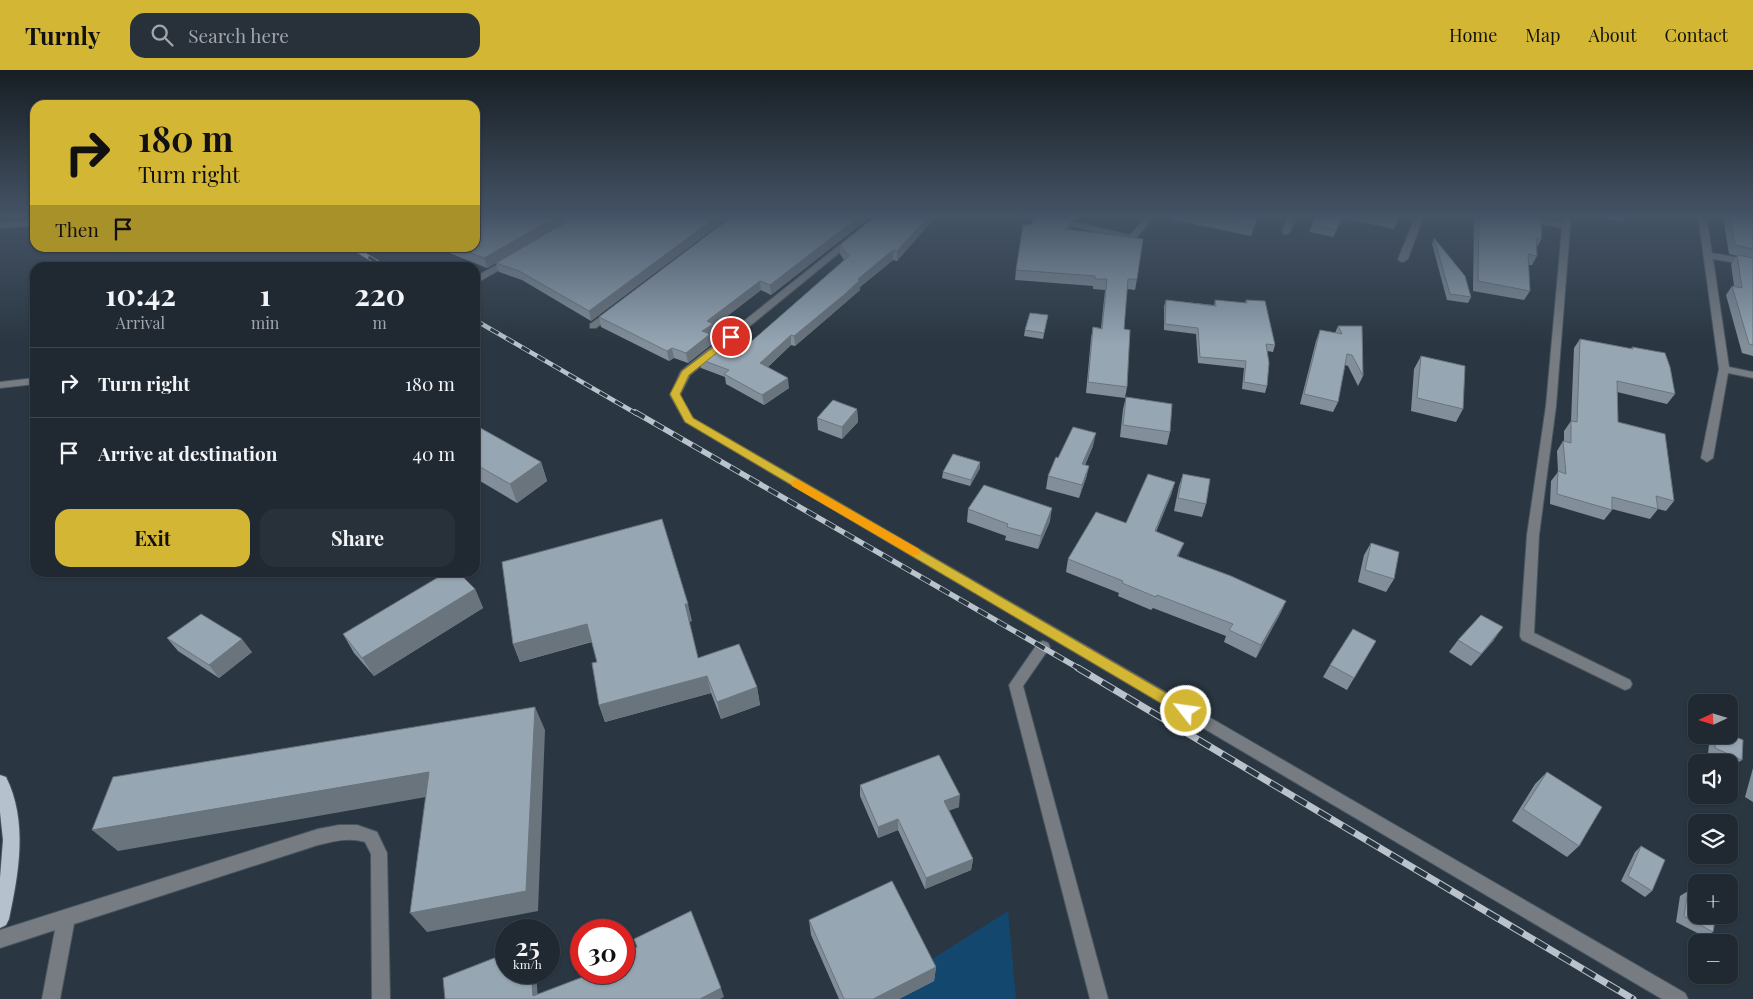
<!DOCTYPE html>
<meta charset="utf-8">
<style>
body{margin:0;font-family:"Playfair Display",serif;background:#28313a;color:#f1f3f6;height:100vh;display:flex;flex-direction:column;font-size:19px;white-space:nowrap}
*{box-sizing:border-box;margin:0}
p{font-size:16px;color:#a2a6ac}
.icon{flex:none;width:28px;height:28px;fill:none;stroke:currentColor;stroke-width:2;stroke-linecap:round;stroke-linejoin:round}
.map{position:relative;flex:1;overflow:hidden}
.sheet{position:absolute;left:30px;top:192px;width:450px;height:315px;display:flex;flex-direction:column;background:#202932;border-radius:15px;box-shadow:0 1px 4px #0004,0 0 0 1px #3d454d}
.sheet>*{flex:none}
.hud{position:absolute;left:30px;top:30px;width:450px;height:152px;border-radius:15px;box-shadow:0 1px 4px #0004,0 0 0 1px #3d454d;background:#d4b635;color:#111;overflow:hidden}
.needle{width:32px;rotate:266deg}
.controls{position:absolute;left:1688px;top:624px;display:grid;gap:10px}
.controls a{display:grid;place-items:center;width:50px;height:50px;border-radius:10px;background:#202932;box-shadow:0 1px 4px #0004,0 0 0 1px #3d454d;font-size:25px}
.speed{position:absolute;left:495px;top:849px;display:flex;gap:10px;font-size:25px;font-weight:700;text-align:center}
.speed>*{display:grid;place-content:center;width:65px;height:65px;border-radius:50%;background:#202932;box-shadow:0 1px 4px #0004,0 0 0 1px #3d454d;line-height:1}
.speed small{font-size:12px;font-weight:400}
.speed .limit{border:8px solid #d22;background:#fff;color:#111}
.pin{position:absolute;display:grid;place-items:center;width:42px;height:42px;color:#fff;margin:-21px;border:2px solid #fff;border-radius:50%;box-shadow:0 1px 5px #0007}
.me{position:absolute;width:55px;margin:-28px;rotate:300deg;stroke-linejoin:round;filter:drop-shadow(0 0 4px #0008)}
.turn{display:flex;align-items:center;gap:18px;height:105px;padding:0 25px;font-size:22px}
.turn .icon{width:65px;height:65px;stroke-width:2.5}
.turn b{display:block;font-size:35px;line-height:42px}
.then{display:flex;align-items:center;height:48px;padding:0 25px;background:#0003;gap:10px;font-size:19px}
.eta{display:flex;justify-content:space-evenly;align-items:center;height:85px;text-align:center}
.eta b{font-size:30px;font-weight:700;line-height:35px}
.button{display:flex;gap:10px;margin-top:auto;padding:10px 25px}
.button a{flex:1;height:58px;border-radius:15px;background:#d4b635;color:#111;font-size:20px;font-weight:700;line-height:58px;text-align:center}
.button a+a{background:#28313a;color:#f1f3f6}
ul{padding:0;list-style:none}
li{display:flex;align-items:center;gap:15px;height:70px;padding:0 25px;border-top:1px solid #3d454d}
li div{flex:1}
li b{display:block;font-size:19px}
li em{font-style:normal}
header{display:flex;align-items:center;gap:30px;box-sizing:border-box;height:70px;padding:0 25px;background:#d4b635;color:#111}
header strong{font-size:24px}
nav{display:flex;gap:28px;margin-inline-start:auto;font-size:18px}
.search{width:350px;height:45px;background:#28313a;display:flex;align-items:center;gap:12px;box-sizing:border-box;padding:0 18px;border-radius:15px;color:#a2a6ac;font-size:19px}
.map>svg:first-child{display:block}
.green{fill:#13476d}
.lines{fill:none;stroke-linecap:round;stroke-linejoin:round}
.minor-casing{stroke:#495660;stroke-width:2}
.major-casing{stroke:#495660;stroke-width:2}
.minor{fill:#767c82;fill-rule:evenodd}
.major{fill:#b5c2ce;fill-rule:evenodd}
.rail-far2-casing{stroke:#bac3cb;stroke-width:4.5}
.rail-far1-casing{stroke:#bac3cb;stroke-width:5.5}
.rail-casing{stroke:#bac3cb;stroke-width:7}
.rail-far2{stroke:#2a3742;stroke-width:3;stroke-dasharray:9;stroke-linecap:butt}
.rail-far1{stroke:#2a3742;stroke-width:4;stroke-dasharray:11;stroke-linecap:butt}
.rail{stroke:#2a3742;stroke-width:5;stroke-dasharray:14;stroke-linecap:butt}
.wall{fill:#828f9a}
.shaded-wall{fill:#6a747d}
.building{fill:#97a6b3;stroke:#6a747d}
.route{fill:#d4b635;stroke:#8a7622}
.slow{fill:#f59e0b}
</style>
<header>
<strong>Turnly</strong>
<div class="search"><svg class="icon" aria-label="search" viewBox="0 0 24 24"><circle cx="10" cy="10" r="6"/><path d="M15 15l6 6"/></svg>Search here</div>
<nav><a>Home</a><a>Map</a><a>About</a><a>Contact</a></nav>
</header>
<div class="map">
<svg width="1753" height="929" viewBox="0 0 1753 929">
<rect width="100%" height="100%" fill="#2a3742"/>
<!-- green -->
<path class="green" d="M1008,841L1016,929H869Z"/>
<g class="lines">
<defs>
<path id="minor" d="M1032,145H1046L1130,165L1147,145H1155L1135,170L1132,171L1033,147Z
M1289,145H1297L1290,162L1286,165L1282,162Z
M1416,145H1424L1408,189L1403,192L1400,191L1398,189Z
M1507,145H1524L1562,152L1563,145H1571L1556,336L1539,465L1534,563L1630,610L1632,614L1630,618L1625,620L1522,570L1520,566L1527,465L1546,336L1562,158L1511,148Z
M1698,145H1706L1712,183L1753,190V196L1713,189L1729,297L1753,302V308L1728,303L1713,388L1707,392L1701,388L1719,299Z
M35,150V156L0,158V152Z
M852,165L856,168L855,170L690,305L680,325L693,348L1685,923L1688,929H1662L685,352L670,325L681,301Z
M512,186L517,189L515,191L475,214V207Z
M613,238L618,241L616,243L596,258H590V254Z
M35,308V314L0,318V312Z
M1043,571L1048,573L1050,577L1023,616L1108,929H1090L1009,615L1038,573Z
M339,755H357L377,762L387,783L390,929H372L371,784L365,772C349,767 334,771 318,775L74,854L60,929H42L55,860L0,878V860L318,759Z"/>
<path id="major" d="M0,705L6,707C28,751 19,803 9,849L6,855L0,858V808L3,770L0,742Z"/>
</defs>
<!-- minor casing -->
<use href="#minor" class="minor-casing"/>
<!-- major casing -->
<use href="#major" class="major-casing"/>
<!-- minor -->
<use href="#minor" class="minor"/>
<!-- major -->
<use href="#major" class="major"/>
<defs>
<path id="rail-far2" d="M353,178L387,198
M475,250L637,344"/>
<path id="rail-far1" d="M635,342L1080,599"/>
<path id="rail" d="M1078,598L1633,929"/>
</defs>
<!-- rail-far2 casing -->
<use href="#rail-far2" class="rail-far2-casing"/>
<!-- rail-far1 casing -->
<use href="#rail-far1" class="rail-far1-casing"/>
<!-- rail casing -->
<use href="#rail" class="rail-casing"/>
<!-- rail-far2 -->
<use href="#rail-far2" class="rail-far2"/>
<!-- rail-far1 -->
<use href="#rail-far1" class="rail-far1"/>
<!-- rail -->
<use href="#rail" class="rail"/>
</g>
<!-- wall -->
<path class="wall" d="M732,145L591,251L522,210L499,202L496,193L487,198L437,178H475Z
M734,145H873L771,225L761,220L713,257L714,263L710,266L712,274L688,293L674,288L669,291L601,257L599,247Z
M877,145H937L897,191L893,190L860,217V220L845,233L795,276L791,275L768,297L789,318L764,335L726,314L725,307L701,298L699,289L745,277L844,190L840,184V175Z
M1037,145H1081L1077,151L1073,150L1071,159L1137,209L1135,220L1127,219L1124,259L1127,317L1125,328L1086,323L1091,268L1093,257L1101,258L1105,220L1093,219V216L1015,210L1016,200L1030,155Z
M1170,145H1259L1251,166L1169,149Z
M1316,145H1399L1394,159L1343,148L1333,167L1309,162Z
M1474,145H1537L1541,170L1536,179L1537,186L1532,195H1528L1530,221L1524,230L1473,221Z
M1589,145H1627L1623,152Z
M1722,145H1753V286L1742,283L1726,225L1732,216H1734L1731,194L1737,186L1729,184L1724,153Z
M1434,168L1471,227L1468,233L1447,230L1432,174Z
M367,178H385L374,182Z
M1166,230L1214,235L1215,230L1245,233L1246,230L1275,275L1273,282L1267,281V316L1265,323L1242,319L1244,298L1198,293L1196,264L1164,260V236Z
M1048,245L1043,269L1024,266L1025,260Z
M1338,256L1363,306L1358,316L1348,296L1345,295L1338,332L1333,342L1300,334L1316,271L1320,260L1335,263Z
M1580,269L1631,279L1632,277L1675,324L1667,334L1617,322L1618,352L1674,431L1666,441L1658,439L1650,449L1612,439V440L1604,450L1550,434L1551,411L1558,402L1557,381L1563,371H1564V361L1571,351L1574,278Z
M1421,286L1463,339L1456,352L1411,341L1414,299Z
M1126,327L1170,362L1167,375L1120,367L1123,339Z
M857,339L858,352L842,369L818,360L817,348Z
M475,355L541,392L547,411L517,433L475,408Z
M1093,376L1085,395L1089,396L1086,408L1079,428L1046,419L1048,406Z
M980,392V398L970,416L942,408L943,402Z
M1183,404L1206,434L1202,447L1174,441L1179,416Z
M1175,412L1171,425L1156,462L1179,487L1286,531L1280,544L1256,588L1224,572L1226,566L1153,538L1151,540L1118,526L1119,523L1066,502L1068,489L1126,453Z
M968,439L1050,451L1038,479L1005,470L1006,466L967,452Z
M1371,473L1394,509L1386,522L1358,512L1364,485Z
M475,519L483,538L374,606L354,583L343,564Z
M692,551L689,552L698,588L757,617L760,635L721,649L711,623L605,652L599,635L597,592L592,572L520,592L513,574Z
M167,568L252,582L219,608L178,581Z
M1458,570H1494L1471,596L1449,582Z
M1376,571L1347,620L1323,607L1330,595Z
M1710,665H1729L1742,690L1734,695L1708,684Z
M1753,698V732L1745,727Z
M1547,702L1579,776L1567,787L1512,751L1535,714Z
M860,715L959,737L949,740L973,789L971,800L925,819L898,760L878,768L860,726Z
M1641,776L1652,821L1645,827L1621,811L1635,782Z
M1688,821L1713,862L1705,867L1676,852L1680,826Z
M809,850L936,897L934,911L899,929H839L811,865Z"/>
<!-- shaded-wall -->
<path class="shaded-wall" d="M560,145H578L487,198L484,188Z
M719,145H732L591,251L589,241Z
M861,145H873L771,225L770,215Z
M930,145H937L897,191V181Z
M1078,145H1081L1077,151Z
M1344,145L1343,148L1333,167L1336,160Z
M1074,148L1072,158L1065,169L1066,159Z
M372,178H385L374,182Z
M893,180V190L860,217V220L795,276L794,266L858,209Z
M760,211L761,220L713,257L714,263L710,266L712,274L688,293L686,283L702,261L707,251Z
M791,265V275L761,303L760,293Z
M672,278L674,288L669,291L667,281Z
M788,308L789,318L764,335L762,325Z
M857,339L858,352L842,369V357Z
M1096,363L1093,376L1079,407L1082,394Z
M541,392L547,411L517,433L510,414Z
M980,392V398L970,416L971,410Z
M1089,396L1086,408L1079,428L1082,415Z
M1175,412L1171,425L1151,474L1155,461Z
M1052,438L1050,451L1038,479L1041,466Z
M1184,473L1179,485L1173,499L1177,486Z
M475,519L483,538L374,606L362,588Z
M1286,531L1280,544L1256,588L1261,575Z
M685,534H688L692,551L689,552Z
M587,554L593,571L520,592L513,574Z
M1503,557L1494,570L1471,596L1481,584Z
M242,569L252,582L219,608L209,595Z
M707,606L711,623L605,652L599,635Z
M757,617L760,635L721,649L717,632Z
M535,637L545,660L538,841L427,862L410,843Z
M429,702L443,724L118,781L92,760Z
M960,725L959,737L943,743L944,731Z
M898,749V760L878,768V757Z
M973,789L971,800L925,819L926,808Z
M936,897L934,911L899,929H873Z
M531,902H536L538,929L533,926Z
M721,918L724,927L720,929H700Z"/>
<!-- building -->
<path class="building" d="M475,145H560L484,188L457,178H475Z
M578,145H719L589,241L519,201L496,193Z
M734,145H861L770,215L760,211L707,251L713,254L702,261L710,264L686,283L672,278L667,281L599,247Z
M877,145H930L897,181L893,180L858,209L860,210L845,224L794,266L791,265L760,293L788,308L762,325L724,304L729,300L699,289L723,269L745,277L849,186L840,175Z
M1037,145H1060L1074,148L1066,159L1143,169L1137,209H1128L1124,259L1130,260L1127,317L1088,312L1093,257L1102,259L1107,209H1095V206L1016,200L1023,155H1030Z
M1197,145H1258L1254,156Z
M1316,145H1344L1336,160L1312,154Z
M1366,145H1399L1397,152Z
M1479,145H1537L1542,146L1541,170L1536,168L1537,186L1528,184L1530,221L1478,211Z
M1730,145H1753V179L1735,175Z
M1434,168L1465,206L1471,227L1450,224Z
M1737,185L1753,188V275L1749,274L1732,216L1742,218Z
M1166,230L1216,236L1215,230L1247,233L1246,230L1265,231L1275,275L1266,274L1269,293L1267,316L1244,312L1246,291L1200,287L1198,258L1165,254Z
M1030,243L1048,245L1044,263L1025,260Z
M1338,256H1362L1363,306L1352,285L1347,284L1338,332L1304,324L1320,260L1342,264Z
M1580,269L1633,279L1632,277L1665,283L1670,297L1675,324L1617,311L1618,352L1665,364L1674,431L1656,426L1658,439L1612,427V440L1557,424L1558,401L1566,404L1563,371L1571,373V351L1577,352Z
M1421,286L1465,296L1463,339L1417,328Z
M1126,327L1172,334L1170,362L1123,355Z
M833,330L857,339L842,357L817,348Z
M475,355L541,392L510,414L475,394Z
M1073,357L1096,363L1082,394L1089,396L1082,415L1048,406L1056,387L1058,388Z
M953,384L980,392L971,410L943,402Z
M1148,404L1175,412L1155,461L1184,473L1177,486L1231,506L1286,531L1261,575L1229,560L1233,554L1157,525L1156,527L1122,513L1123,511L1068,489L1096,442L1126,453Z
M1183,404L1210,409L1206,434L1178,428Z
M984,415L1052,438L1041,466L1007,457L1008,454L968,439Z
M662,449L688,534H685L698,588L739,574L757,617L717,632L707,606L599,635L592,593L597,592L587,554L513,574L502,492Z
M1371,473L1399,482L1394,509L1365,500Z
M447,502H458L475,519L362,588L343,564Z
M201,544L242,569L209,595L167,568Z
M1481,545L1503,557L1481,584L1458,570Z
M1353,559L1376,571L1354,608L1330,595Z
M535,637L526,821L410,843L429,702L92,760L113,707Z
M1729,664L1743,670L1742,690L1715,678L1716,665H1729Z
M939,685L960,725L944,731L973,789L926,808L898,749L878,757L860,715Z
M1547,702L1602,737L1579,776L1523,739Z
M1641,776L1665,790L1652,821L1628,806Z
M892,811L936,897L873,929H844L809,850Z
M1688,821L1696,825V845H1716L1713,862L1684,846Z
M691,841L721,918L700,929H445L443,908L502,885L503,890L506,889V902H531L533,926L588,905V902H624V883L637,877L634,869Z"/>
<!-- sky -->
<linearGradient id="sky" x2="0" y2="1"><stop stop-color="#171e24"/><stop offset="0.53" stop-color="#445365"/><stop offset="1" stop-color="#445365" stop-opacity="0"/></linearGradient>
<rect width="1753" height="275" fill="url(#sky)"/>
<!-- route -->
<path class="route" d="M731,264L735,267L734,269L689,305L680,324L693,348L1190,637L1192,641L1190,645L1186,647L1181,645L685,352L670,324L682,301Z"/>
<!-- slow -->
<path class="slow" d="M796,409L919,479L920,482L919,485H911L792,416L791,413Z"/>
</svg>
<div class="controls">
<a><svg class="needle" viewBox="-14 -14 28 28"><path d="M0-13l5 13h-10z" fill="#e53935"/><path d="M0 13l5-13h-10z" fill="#a2a6ac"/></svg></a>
<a><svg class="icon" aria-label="sound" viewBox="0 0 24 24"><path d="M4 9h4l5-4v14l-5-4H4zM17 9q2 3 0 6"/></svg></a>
<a><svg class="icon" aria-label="layers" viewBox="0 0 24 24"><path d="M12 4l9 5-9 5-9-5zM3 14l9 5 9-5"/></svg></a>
<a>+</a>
<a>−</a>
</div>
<div class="speed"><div>25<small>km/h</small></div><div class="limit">30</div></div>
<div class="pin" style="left:731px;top:267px;background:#d93025"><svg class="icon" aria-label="arrive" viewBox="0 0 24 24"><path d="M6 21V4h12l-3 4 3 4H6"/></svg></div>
<svg class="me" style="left:1186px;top:641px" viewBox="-20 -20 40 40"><circle r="17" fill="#d4b635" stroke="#fff" stroke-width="3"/><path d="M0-11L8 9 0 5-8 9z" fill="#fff"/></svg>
<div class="hud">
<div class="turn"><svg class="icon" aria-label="right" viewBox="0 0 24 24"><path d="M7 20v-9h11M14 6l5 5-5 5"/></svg><div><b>180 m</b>Turn right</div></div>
<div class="then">Then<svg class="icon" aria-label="arrive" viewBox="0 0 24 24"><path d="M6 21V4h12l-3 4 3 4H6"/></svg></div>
</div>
<section class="sheet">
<div class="eta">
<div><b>10:42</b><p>Arrival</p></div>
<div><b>1</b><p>min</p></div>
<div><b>220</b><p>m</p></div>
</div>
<ul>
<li><svg class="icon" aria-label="right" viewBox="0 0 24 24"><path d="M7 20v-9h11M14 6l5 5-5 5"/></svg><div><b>Turn right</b></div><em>180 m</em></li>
<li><svg class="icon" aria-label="arrive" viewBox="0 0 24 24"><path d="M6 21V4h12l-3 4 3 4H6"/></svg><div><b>Arrive at destination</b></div><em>40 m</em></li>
</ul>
<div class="button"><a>Exit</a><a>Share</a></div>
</section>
</div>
